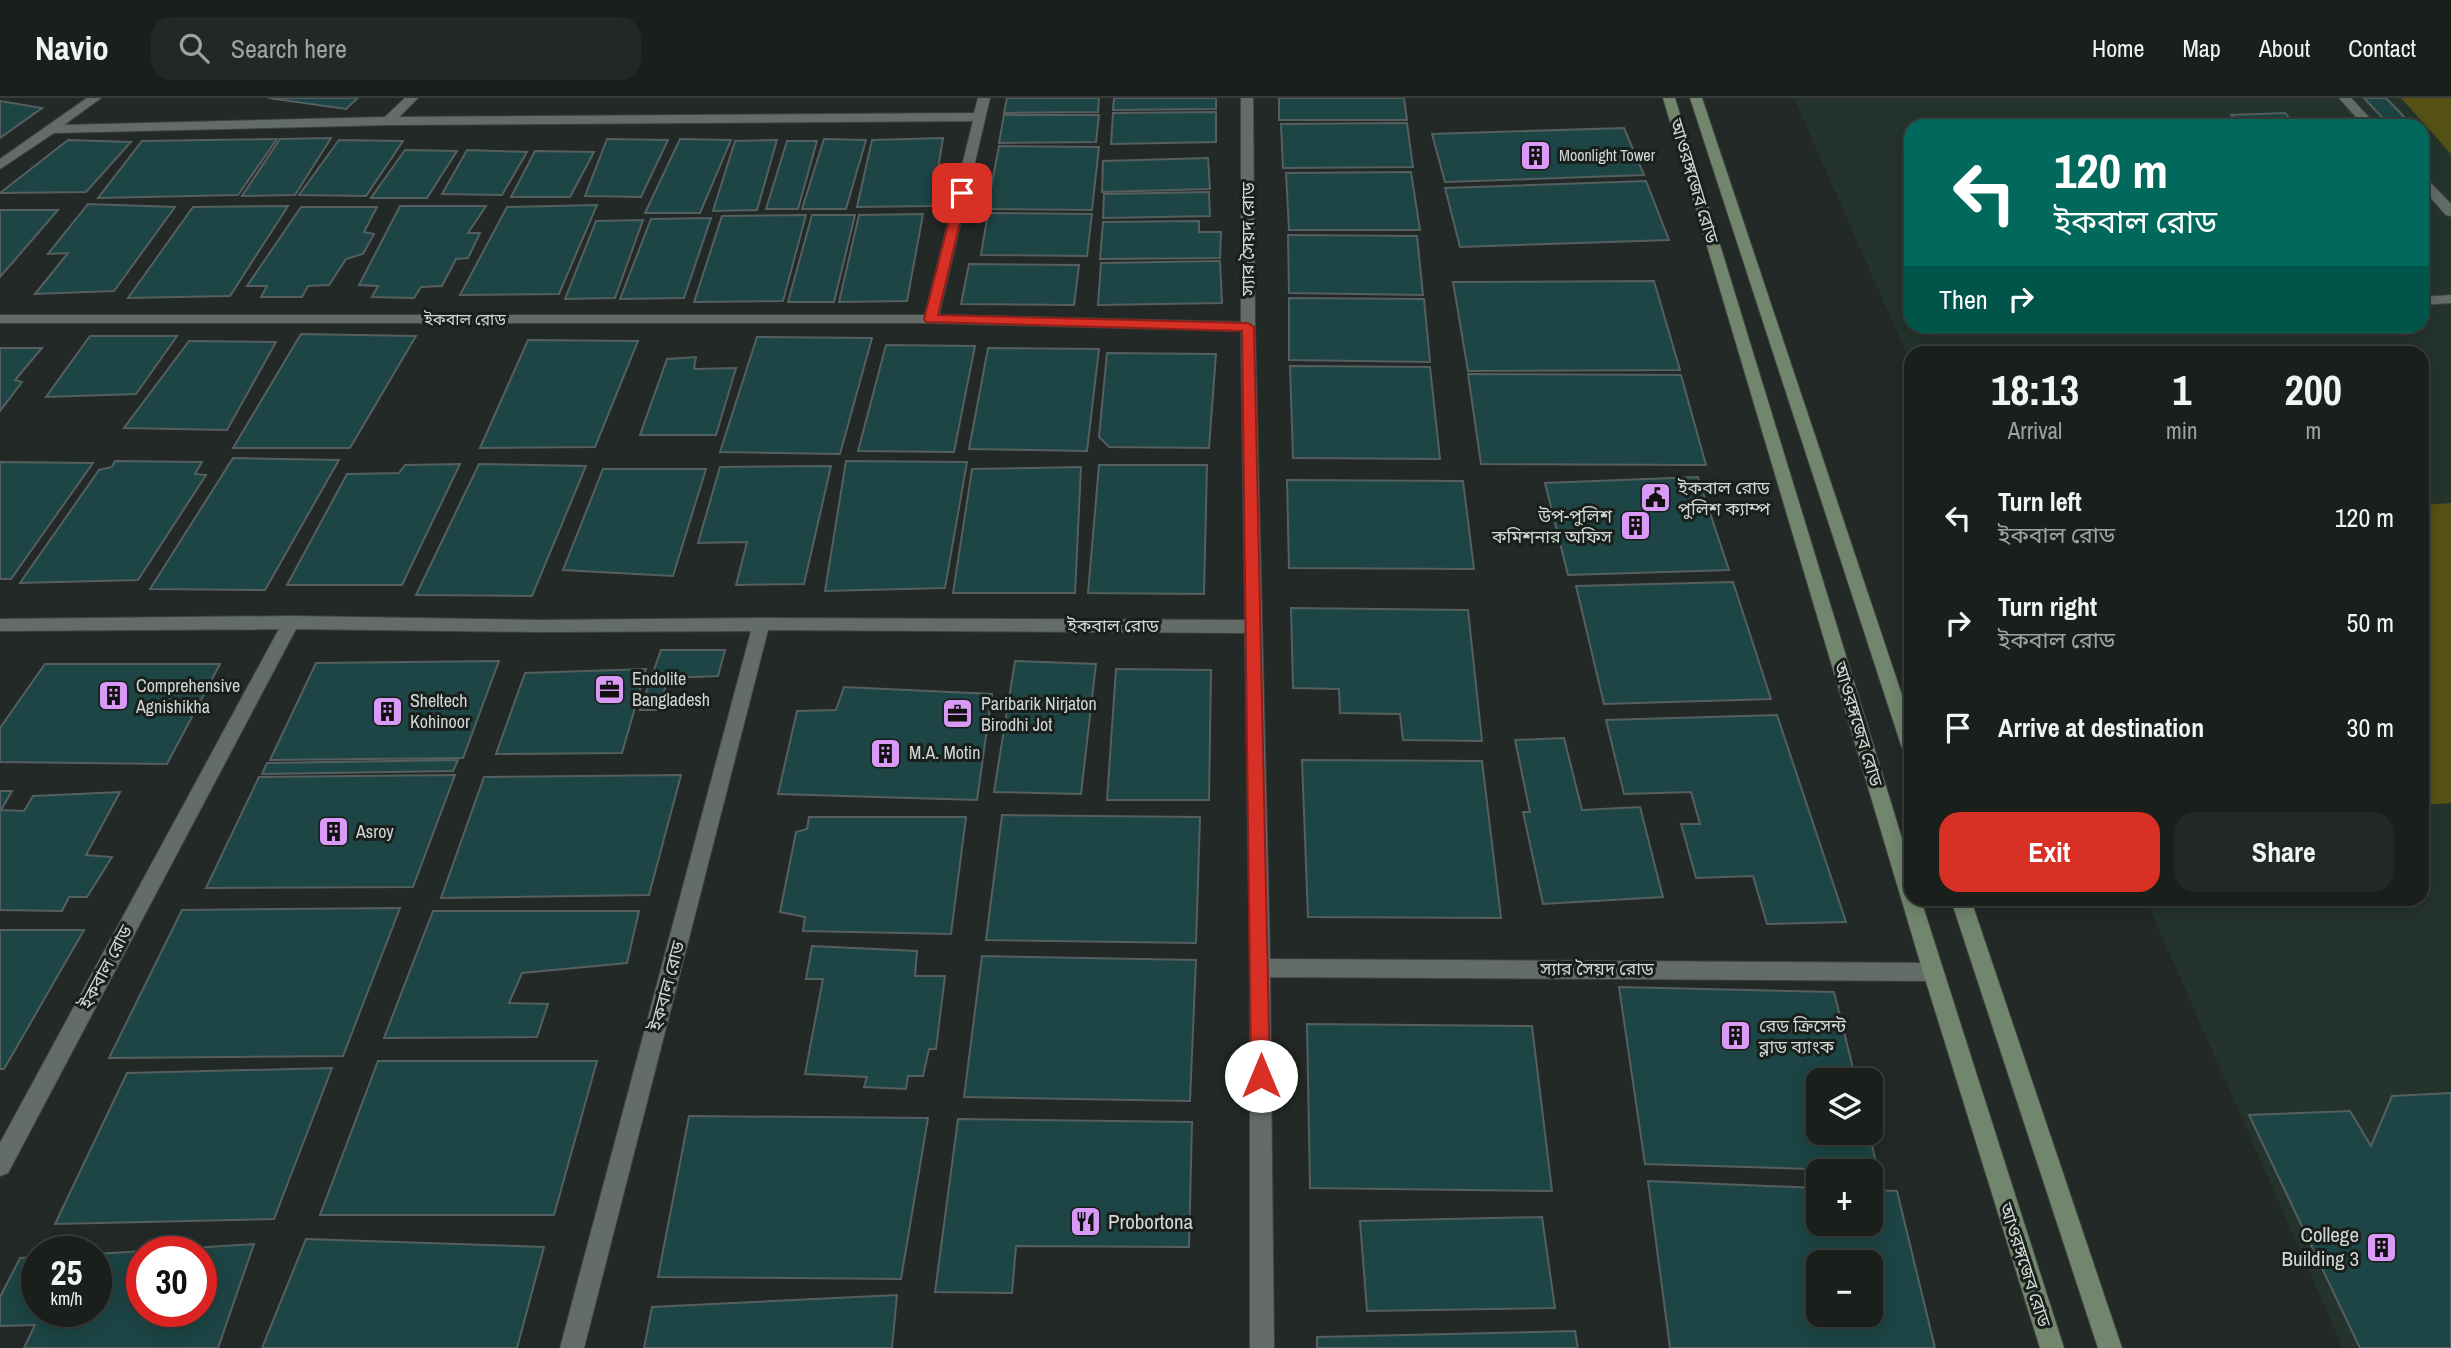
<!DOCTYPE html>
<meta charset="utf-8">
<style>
body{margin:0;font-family:"Archivo Narrow","Noto Sans Bengali",sans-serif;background:#232725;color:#f1f3f6;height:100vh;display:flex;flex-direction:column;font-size:26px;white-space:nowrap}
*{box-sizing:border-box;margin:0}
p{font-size:23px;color:#9fa2a3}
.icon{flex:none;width:38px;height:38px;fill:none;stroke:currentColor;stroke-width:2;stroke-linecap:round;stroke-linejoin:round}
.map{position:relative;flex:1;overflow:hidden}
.panel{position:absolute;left:1904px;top:248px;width:525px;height:560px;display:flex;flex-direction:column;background:#1a1f1c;border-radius:21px;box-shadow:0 4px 18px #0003,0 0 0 2px #383d3b}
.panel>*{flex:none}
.hud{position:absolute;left:1904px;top:21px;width:525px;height:214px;border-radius:21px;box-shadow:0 4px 18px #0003,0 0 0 2px #383d3b;background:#00695c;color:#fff;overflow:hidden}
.controls{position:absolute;left:1806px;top:970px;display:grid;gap:14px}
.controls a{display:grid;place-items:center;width:77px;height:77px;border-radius:14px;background:#1a1f1c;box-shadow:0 4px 18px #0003,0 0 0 2px #383d3b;font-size:35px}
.speed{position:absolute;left:21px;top:1138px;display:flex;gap:14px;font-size:35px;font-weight:700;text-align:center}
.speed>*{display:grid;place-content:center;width:91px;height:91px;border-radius:50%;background:#1a1f1c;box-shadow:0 4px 18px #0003,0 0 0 2px #383d3b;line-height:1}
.speed small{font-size:18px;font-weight:400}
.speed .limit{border:10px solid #d22;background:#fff;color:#111}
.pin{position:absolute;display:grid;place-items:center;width:60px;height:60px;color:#fff;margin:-30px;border-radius:14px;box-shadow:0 4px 10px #0006}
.me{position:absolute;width:77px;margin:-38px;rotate:0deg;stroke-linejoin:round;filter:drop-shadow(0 0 5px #0008)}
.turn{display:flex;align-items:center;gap:24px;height:147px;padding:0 35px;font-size:32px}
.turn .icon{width:91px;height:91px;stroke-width:2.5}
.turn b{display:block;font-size:49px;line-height:60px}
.then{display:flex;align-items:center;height:66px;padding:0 35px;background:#0003;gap:14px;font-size:26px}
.eta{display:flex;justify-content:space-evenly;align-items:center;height:119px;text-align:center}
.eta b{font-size:42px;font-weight:700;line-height:49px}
.cta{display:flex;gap:14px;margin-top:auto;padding:14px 35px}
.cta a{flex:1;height:80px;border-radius:21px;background:#d93025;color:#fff;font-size:28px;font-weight:700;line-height:80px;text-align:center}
.cta a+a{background:#232725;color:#f1f3f6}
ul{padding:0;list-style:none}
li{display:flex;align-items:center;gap:21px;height:105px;padding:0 35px}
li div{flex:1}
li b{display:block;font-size:26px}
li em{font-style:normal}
header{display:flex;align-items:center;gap:42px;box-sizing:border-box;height:98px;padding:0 35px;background:#1a1f1c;border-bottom:2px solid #383d3b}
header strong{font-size:33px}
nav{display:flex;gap:38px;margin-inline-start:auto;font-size:24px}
.search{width:490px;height:63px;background:#232725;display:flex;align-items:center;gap:18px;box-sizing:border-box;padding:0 24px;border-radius:21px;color:#9fa2a3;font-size:26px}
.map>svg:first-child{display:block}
.built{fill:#25332d;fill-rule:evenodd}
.green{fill:#565215}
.building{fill:#1d4545;stroke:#565f5f;stroke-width:2;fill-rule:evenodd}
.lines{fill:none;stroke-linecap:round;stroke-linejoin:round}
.lane-casing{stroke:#3f4542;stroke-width:2}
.street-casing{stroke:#3f4542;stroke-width:2}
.secondary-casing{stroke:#3f4542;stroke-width:2}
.lane{fill:#646c68;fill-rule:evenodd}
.street{fill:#646c68;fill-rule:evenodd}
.secondary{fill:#72866e;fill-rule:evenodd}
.route{fill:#d93025;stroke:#8d1f18;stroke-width:2}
.labels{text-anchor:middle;stroke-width:6;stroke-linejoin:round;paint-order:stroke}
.far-poi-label{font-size:16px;fill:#d2d7d5;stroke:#19201c;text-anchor:start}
.far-street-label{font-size:16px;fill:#d2d7d5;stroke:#19201c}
.street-label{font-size:18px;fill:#d2d7d5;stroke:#19201c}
.poi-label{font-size:18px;fill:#d2d7d5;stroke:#19201c;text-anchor:start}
.near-poi-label{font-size:21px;fill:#d2d7d5;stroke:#19201c;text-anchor:start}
</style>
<header>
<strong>Navio</strong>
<div class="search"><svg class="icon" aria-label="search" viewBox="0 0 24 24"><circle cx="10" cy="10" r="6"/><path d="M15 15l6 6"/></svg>Search here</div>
<nav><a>Home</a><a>Map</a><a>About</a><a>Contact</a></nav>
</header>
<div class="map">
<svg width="2451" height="1250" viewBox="0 0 2451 1250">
<rect width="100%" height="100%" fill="#222926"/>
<!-- built -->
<path class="built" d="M1794,0H2451V1250H2343L2146,802H2422V256H1911V266ZM1911,28H2422V228H1911Z"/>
<!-- green -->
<path class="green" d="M2401,0H2451V56Z
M2451,405V705L2422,707V407Z"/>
<!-- building -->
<path class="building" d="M268,0H358L346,11Z
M1007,0H1099L1098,14L1004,15Z
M1114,0H1216V11L1113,12Z
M1279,0H1404L1407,22H1279Z
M2364,0H2386L2413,28H2390Z
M0,3L42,10L0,40Z
M1216,14V44L1111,46L1113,15Z
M2285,15L2296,28H2241L2231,17Z
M1004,17H1099L1096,44L999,45Z
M1407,25L1413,69L1283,70L1281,26Z
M1624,30L1644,77L1445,84L1432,36Z
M331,40L295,97L242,98L280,41Z
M943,40L932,108L857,109L872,42Z
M277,41L238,97L98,100L142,43Z
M607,41L668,42L641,99L585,98Z
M680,41L731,42L700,115H645Z
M824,41L866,42L846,111H802Z
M68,42L131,44L86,94L0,95Z
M339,42L403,43L366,98L299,97Z
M777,42L757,112L713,113L735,43Z
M787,43H817L798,111H766Z
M999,48L1099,49L1092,112L987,111Z
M405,52L457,53L427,100H371Z
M467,52L527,54L502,97L442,96Z
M535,53L594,54L570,99H511Z
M1208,60L1210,91L1102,94L1103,63Z
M1411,74L1420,132H1289L1286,75Z
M1646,83L1669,142L1460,149L1445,90Z
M1209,94L1210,118L1103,120L1104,96Z
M88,106L175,109L114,193L35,196L68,155L48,156Z
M597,107L559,196L460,197L507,109Z
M288,108L230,198L128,200L193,109Z
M400,108H486L468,135H480L468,160L456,161L442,188L421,189L414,200L372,199L378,188L359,187Z
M301,109H377L364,134L374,136L363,156L346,161L329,187L308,188L302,199H261L267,188H247Z
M0,112H58L0,179Z
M988,115L1092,116L1087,158L981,157Z
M923,116L907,203L839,204L859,117Z
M806,117L783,203L694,204L722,118Z
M812,117H855L834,204H788Z
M711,120L684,200L620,201L651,121Z
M643,122L615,200L565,201L596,123Z
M1199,123V134H1221L1220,160L1100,161L1103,124Z
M1288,137L1417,138L1423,197L1289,195Z
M1220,163L1222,205L1098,207L1101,165Z
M969,166L1079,167L1074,207L961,206Z
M1654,183L1680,272L1468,273L1453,184Z
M1289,200L1424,201L1430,264L1289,262Z
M301,236L416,238L350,350H233Z
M90,238H177L136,296L46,299Z
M757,239L872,240L840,356L720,354Z
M528,242L638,243L595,349L480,350Z
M189,243L276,244L227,332L124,330Z
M886,247L975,248L954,354L858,353Z
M0,250H42L15,282L22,284L0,313Z
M988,250L1099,251L1087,353L969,351Z
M1107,255L1216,256L1209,350L1109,349L1099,339Z
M696,259L694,271L736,270L716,337H640L667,261Z
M1290,268L1430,269L1440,361L1293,360Z
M1468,276L1681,277L1706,367L1481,366Z
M233,360L339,362L265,492L150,491Z
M115,363L202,364L195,376L206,377L138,482L20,485L99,372L112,369Z
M846,363L967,364L945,490L825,493Z
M0,364L93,365L11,481H0Z
M460,366L402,487H287L347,376L399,375L405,367Z
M479,366L586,368L532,498L416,497Z
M1099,367H1207L1204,496L1088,495Z
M831,368L804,486L736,487L747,444L698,445L720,369Z
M1081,369L1075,495H953L972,371Z
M603,371H706L673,478L563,472Z
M1698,379L1729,472L1568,477L1545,385Z
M1287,382L1463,383L1474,471L1289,470Z
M1733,484L1771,601L1604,606L1576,488Z
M1291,510L1468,512L1482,643L1403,642L1400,616L1340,615L1339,591L1293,590Z
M661,552H725L718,578L669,580L657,612H640Z
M499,563L463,660L270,662L316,565Z
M1015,563L1096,566L1081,696L994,694Z
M45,566H220L167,666L0,664V630Z
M646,571L622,655L496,656L525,575Z
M1116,571L1211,572L1209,702H1107Z
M844,589L992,596L977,702L778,696L797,613L836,612Z
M1777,617L1846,824L1767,826L1753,778L1696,780L1681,726H1700L1691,694L1624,696L1606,622Z
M1564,640L1582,712L1640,709L1663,799L1543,806L1523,714H1530L1515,642Z
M458,662L453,673L262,676L267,665Z
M1302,662L1482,663L1501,820L1308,819Z
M455,677L413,789L206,790L259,679Z
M681,677L649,797L441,800L484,679Z
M0,693H12L1,712L24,713L33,698L120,694L86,757L112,759L87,799H69L62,813L0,812Z
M1002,717L1200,719L1196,845L986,842Z
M809,719H966L951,836L803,833L805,819L780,814L796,734L807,731Z
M400,810L343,958L109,960L182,812Z
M433,813H639L627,865L522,875L509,905L548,906L537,939L384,940Z
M0,832H84L4,971H0Z
M812,848L917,853L915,878H945L936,951H929L923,978H908L906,991L864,989L867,979L805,976L823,881H806Z
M982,858L1196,862L1190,1003L964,999Z
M1619,889L1834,894L1856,982H1818V1034H1869L1878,1073L1645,1066Z
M1307,926L1532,928L1552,1093L1310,1090Z
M378,963H597L554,1117H320Z
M332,970L274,1121L55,1126L127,975Z
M2451,995V1250H2360L2249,1017L2350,1013L2371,1048L2392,998Z
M689,1018L928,1020L901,1181L658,1179Z
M958,1021L1192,1024L1189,1149L1016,1148L1012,1195L935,1194Z
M1648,1083L1818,1090V1125H1871V1092L1897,1093L1935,1250H1670ZM1818,1164H1871V1216H1818Z
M1542,1119L1555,1210L1367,1213L1360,1123Z
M306,1141L544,1149L517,1250H262Z
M254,1146L218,1250H24L35,1227L0,1228V1199L20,1160L37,1159V1213H96V1156ZM142,1153H201V1213H142Z
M897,1197L892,1250H644L652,1209Z
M1575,1233L1578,1250H1317V1239Z"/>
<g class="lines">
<defs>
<path id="lane" d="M2339,0H2351L2377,28H2364Z
M2422,79L2426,80L2451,106V118L2446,117L2422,90Z
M2451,197V205L2422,207V199Z"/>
<path id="street" d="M87,0H101L64,27L385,19L405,0H418L399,19L974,15L978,0H990L939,217L1241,224V0H1253L1255,229L1270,861L1933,865L1940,868L1943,874L1940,880L1933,883L1270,879L1274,1250H1250V870L1245,535L768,532L584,1250H560L751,533L539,534L296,531L8,1075L0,1078V1045L279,531L0,533V521L291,518L539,522L761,520L1245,522L1241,233L931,225H0V217H925L973,23L388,27L54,35L0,71V61Z"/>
<path id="secondary" d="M1663,0H1675L1911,770V802H1921L2064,1250H2040L1923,874Z
M1690,0H1702L1911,624V657L1905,655L1902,650Z
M1951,802H1971L2122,1250H2098Z"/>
</defs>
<!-- lane casing -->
<use href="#lane" class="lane-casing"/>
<!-- street casing -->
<use href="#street" class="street-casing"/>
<!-- secondary casing -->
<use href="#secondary" class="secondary-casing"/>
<!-- lane -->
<use href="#lane" class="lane"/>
<!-- street -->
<use href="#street" class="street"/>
<!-- secondary -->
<use href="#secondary" class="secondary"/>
</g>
<!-- route -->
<path class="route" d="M962,91L967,95L938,217L1248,225L1254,229L1270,978L1268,985L1261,988L1254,985L1251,978L1242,233L926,224L924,221L956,95Z"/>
<!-- icons -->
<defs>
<symbol id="building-square" viewBox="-11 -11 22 22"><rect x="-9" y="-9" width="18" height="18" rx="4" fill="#d99af7" stroke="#19201c"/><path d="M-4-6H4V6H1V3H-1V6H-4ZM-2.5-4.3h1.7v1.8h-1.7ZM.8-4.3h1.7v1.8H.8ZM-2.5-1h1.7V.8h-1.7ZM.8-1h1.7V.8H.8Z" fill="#111"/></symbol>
<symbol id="civic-square" viewBox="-11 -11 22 22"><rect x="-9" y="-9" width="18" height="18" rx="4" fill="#d99af7" stroke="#19201c"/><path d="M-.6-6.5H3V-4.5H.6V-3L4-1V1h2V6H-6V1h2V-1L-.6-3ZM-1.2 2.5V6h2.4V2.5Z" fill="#111"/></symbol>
<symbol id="office-square" viewBox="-11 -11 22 22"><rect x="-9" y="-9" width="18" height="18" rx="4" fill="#d99af7" stroke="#19201c"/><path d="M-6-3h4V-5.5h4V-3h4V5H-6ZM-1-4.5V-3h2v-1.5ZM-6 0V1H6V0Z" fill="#111"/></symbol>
<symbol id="restaurant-square" viewBox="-11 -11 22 22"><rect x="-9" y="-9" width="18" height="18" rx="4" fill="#d99af7" stroke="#19201c"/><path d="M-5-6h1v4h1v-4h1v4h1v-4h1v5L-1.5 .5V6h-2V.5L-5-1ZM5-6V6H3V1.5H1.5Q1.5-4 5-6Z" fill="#111"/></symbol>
</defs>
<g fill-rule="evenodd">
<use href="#building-square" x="1518" y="40" width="35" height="35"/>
<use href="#civic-square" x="1638" y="382" width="35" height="35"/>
<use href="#building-square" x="1618" y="410" width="35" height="35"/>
<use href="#office-square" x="592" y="574" width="35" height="35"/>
<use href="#building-square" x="96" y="580" width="35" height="35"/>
<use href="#building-square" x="370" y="596" width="35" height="35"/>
<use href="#office-square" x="940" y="598" width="35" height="35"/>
<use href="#building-square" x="868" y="638" width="35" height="35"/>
<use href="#building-square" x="316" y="716" width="35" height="35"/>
<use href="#building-square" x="1718" y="920" width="35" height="35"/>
<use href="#restaurant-square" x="1068" y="1106" width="35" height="35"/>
<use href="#building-square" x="2364" y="1132" width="35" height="35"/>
</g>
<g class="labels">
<!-- far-poi labels -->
<g class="far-poi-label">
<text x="1559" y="63">Moonlight Tower</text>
</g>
<!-- far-street labels -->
<g class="far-street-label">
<text x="465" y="227">ইকবাল রোড</text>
</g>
<!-- street labels -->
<g class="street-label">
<text transform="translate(1694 83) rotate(73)" y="6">আওরঙ্গজেব রোড</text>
<text transform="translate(1248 141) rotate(-90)" y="6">স্যার সৈয়দ রোড</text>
<text x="1113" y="534">ইকবাল রোড</text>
<text transform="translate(1858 626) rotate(73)" y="6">আওরঙ্গজেব রোড</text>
<text transform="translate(106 869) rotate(-62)" y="6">ইকবাল রোড</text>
<text x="1597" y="877">স্যার সৈয়দ রোড</text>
<text transform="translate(667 888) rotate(-75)" y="6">ইকবাল রোড</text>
<text transform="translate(2025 1167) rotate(72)" y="6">আওরঙ্গজেব রোড</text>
</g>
<!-- poi labels -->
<g class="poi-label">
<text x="1678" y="396">ইকবাল রোড<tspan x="1678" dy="21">পুলিশ ক্যাম্প</tspan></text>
<text x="1612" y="424" text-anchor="end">উপ-পুলিশ<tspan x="1612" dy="21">কমিশনার অফিস</tspan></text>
<text x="632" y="587">Endolite<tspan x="632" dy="21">Bangladesh</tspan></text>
<text x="136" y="594">Comprehensive<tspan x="136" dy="21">Agnishikha</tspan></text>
<text x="410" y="609">Sheltech<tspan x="410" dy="21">Kohinoor</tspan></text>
<text x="981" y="612">Paribarik Nirjaton<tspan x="981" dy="21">Birodhi Jot</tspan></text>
<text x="909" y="661">M.A. Motin</text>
<text x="356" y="740">Asroy</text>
<text x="1759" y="934">রেড ক্রিসেন্ট<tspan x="1759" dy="21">ব্লাড ব্যাংক</tspan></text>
</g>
<!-- near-poi labels -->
<g class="near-poi-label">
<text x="1108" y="1131">Probortona</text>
<text x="2359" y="1144" text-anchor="end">College<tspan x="2359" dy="24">Building 3</tspan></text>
</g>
</g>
</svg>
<div class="controls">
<a><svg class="icon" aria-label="layers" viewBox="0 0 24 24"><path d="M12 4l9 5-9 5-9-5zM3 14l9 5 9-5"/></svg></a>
<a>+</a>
<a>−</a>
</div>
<div class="speed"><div>25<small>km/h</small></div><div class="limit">30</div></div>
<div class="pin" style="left:962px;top:95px;background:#d93025"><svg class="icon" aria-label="arrive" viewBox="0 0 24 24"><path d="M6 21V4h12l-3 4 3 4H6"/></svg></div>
<svg class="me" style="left:1261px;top:978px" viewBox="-20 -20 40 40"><circle r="19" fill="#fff"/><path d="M0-13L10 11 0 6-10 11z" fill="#d93025"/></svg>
<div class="hud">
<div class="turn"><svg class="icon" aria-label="left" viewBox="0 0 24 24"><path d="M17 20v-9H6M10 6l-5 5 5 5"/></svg><div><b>120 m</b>ইকবাল রোড</div></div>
<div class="then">Then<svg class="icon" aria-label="right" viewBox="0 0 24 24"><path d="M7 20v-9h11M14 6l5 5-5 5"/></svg></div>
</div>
<section class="panel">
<div class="eta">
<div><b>18:13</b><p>Arrival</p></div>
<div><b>1</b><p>min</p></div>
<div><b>200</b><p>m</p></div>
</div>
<ul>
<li><svg class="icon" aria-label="left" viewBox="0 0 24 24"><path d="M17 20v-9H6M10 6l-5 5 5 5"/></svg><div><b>Turn left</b><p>ইকবাল রোড</p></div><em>120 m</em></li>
<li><svg class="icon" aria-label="right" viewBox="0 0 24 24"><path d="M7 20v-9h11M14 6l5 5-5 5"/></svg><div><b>Turn right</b><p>ইকবাল রোড</p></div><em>50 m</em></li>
<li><svg class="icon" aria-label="arrive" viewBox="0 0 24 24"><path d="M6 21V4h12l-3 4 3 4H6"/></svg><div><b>Arrive at destination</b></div><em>30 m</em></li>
</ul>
<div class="cta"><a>Exit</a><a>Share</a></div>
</section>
</div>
